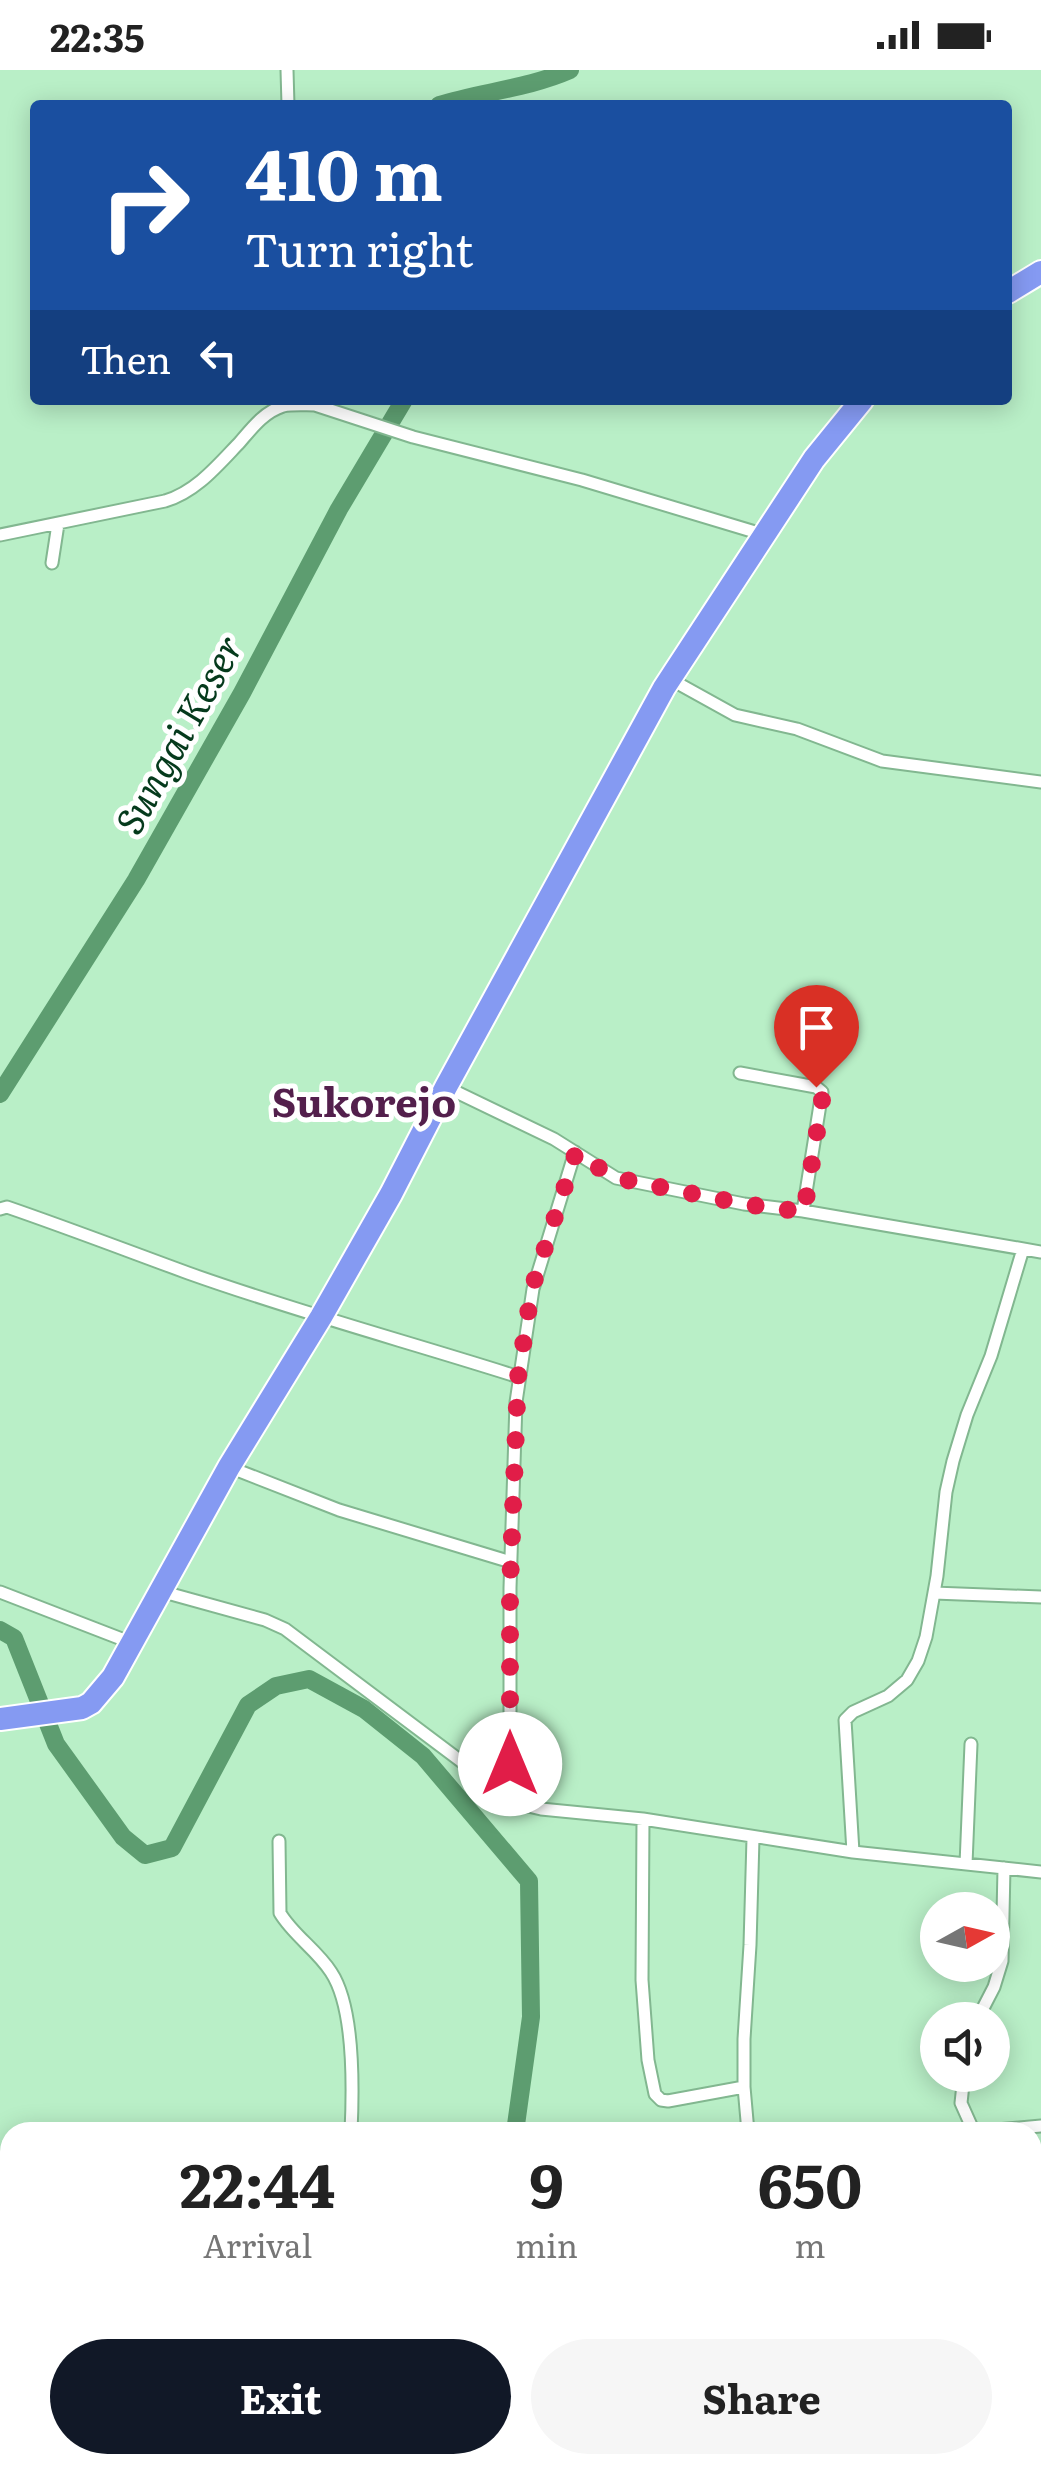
<!DOCTYPE html>
<style>
body{margin:0;font-family:Literata,serif;background:#f6f6f6;color:#222;height:100vh;display:flex;flex-direction:column;font-size:38px;white-space:nowrap}
*{box-sizing:border-box;margin:0}
p{font-size:32px;color:#767676}
.icon{flex:none;width:55px;height:55px;fill:none;stroke:currentColor;stroke-width:2;stroke-linecap:round;stroke-linejoin:round}
.map{position:relative;flex:1;overflow:hidden}
.details{position:absolute;left:0px;top:2052px;width:1042px;height:352px;display:flex;flex-direction:column;background:#fff;border-radius:30px 30px 0 0;box-shadow:0 5px 25px #0003}
.details>*{flex:none}
.banner{position:absolute;left:30px;top:30px;width:982px;height:305px;border-radius:10px;box-shadow:0 5px 25px #0003;background:#1a4fa0;color:#fff;overflow:hidden}
.needle{width:65px;rotate:82deg}
.buttons{position:absolute;left:920px;top:1822px;display:grid;gap:20px}
.buttons a{display:grid;place-items:center;width:90px;height:90px;border-radius:50%;background:#fff;box-shadow:0 5px 25px #0003;font-size:50px}
.pin{position:absolute;display:grid;place-items:center;width:85px;height:85px;color:#fff;margin:-102px -42px;border-radius:50% 50% 50% 0;rotate:-45deg;box-shadow:0 0 10px #0007}
.pin .icon{rotate:45deg}
.me{position:absolute;width:110px;margin:-55px;rotate:0deg;stroke-linejoin:round;filter:drop-shadow(0 0 8px #0008)}
.turn{display:flex;align-items:center;gap:35px;height:210px;padding:0 50px;font-size:45px}
.turn .icon{width:130px;height:130px;stroke-width:2.5}
.turn b{display:block;font-size:70px;line-height:85px}
.then{display:flex;align-items:center;height:95px;padding:0 50px;background:#0003;gap:20px;font-size:38px}
.eta{display:flex;justify-content:space-evenly;align-items:center;height:170px;text-align:center}
.eta b{font-size:60px;font-weight:700;line-height:70px}
.primary-button{display:flex;gap:20px;margin-top:auto;padding:20px 50px}
.primary-button a{flex:1;height:115px;border-radius:60px;background:#111827;color:#fff;font-size:40px;font-weight:700;line-height:115px;text-align:center}
.primary-button a+a{background:#f6f6f6;color:#222}
.status{display:flex;justify-content:space-between;align-items:center;height:70px;padding:0 50px;background:#fff;direction:ltr}
.status svg{height:28px;fill:currentColor}
.map>svg:first-child{display:block}
.lines{fill:none;stroke-linecap:round;stroke-linejoin:round}
.river{stroke:#5d9d70;stroke-width:18}
.street-casing{stroke:#82b790;stroke-width:15}
.highway-casing{stroke:#fff;stroke-width:26}
.street{stroke:#fff;stroke-width:11}
.highway{stroke:#859af2;stroke-width:22}
.route{stroke:#e11d48;stroke-width:18;stroke-dasharray:0 32.4}
.labels{text-anchor:middle;stroke-width:10;stroke-linejoin:round;paint-order:stroke}
.water-label{font-size:38px;font-style:italic;fill:#053a1c;stroke:#fff}
.quarter-label{font-size:40px;font-weight:bold;fill:#531f4c;stroke:#fff}
</style>
<div class="status"><b>22:35</b><svg viewBox="0 0 49 12"><path d="M0 12V9h3v3zM5 12V6h3v6zM10 12V3h3v9zM15 12V0h3v12zM26 1h20v11H26zM47 4h2v5h-2z"/></svg></div>
<div class="map">
<svg width="1041" height="2404" viewBox="0 0 1041 2404">
<rect width="100%" height="100%" fill="#b9efc7"/>
<g class="lines">
<!-- river -->
<path class="river" d="M439,35C482,22 529,18 570,0
M0,1024L136,810L242,623L339,439L404,330
M0,1560L14,1568L56,1674L123,1767L145,1785L172,1778L248,1635L276,1616L309,1609L364,1639L423,1686L529,1811L531,1947L515,2062
M610,2395L641,2404"/>
<defs>
<path id="street" d="M287,0L288,35
M0,465L165,431C196,422 218,395 240,372C252,358 264,342 283,336C293,334 304,335 315,335L413,367L582,410L765,465
M52,493L58,454
M670,609L735,645L797,659L882,691L1041,712
M740,1003L816,1017L822,1022L803,1141
M446,1017L554,1069L616,1108L744,1134L803,1141L1041,1182
M0,1139L7,1137C68,1158 128,1181 188,1203C297,1242 409,1272 519,1307
M229,1397L339,1440L511,1492
M160,1521L265,1550L285,1559L510,1728L524,1735L541,1739L643,1749L853,1782L1041,1802
M0,1522L132,1573
M934,1523L1041,1527
M510,1728V1518L516,1332L533,1219L575,1082
M643,1749L642,1910L648,1990L655,2024L661,2030L668,2031L744,2017
M279,1771L280,1843C293,1865 317,1880 331,1902C355,1938 353,2020 351,2062
M853,1782L845,1650L853,1642L888,1626L907,1610L918,1591L926,1567L937,1506L946,1422L953,1391L967,1345L991,1286L1023,1179
M966,1794L971,1674
M977,1950L994,1917L1002,1891L1004,1798
M964,2005L961,2033L974,2062
M748,2062L744,2017V1969L750,1875L753,1768
M975,2062L1041,2056
M0,2191L10,2193
M0,2240L10,2241
M0,2346H10
M893,2395V2404
M187,2404V2395"/>
<path id="highway" d="M1008,222L1041,202
M0,1649L82,1638L91,1633L113,1607L229,1397L321,1247L391,1124L446,1017L664,618L814,389L862,330"/>
</defs>
<!-- street casing -->
<use href="#street" class="street-casing"/>
<!-- highway casing -->
<use href="#highway" class="highway-casing"/>
<!-- street -->
<use href="#street" class="street"/>
<!-- highway -->
<use href="#highway" class="highway"/>
</g>
<g class="lines">
<!-- route -->
<path class="route" d="M510,1694V1518L518,1307L532,1218L576,1082L605,1102L630,1111L744,1134L804,1142L822,1031V1022L816,1017"/>
</g>
<g class="labels">
<!-- water labels -->
<g class="water-label">
<text transform="translate(180 665) rotate(-61)" y="13">Sungai Keser</text>
</g>
<!-- quarter labels -->
<g class="quarter-label">
<text x="364" y="1047">Sukorejo</text>
</g>
</g>
</svg>
<div class="buttons">
<a><svg class="needle" viewBox="-14 -14 28 28"><path d="M0-13l5 13h-10z" fill="#e53935"/><path d="M0 13l5-13h-10z" fill="#767676"/></svg></a>
<a><svg class="icon" aria-label="sound" viewBox="0 0 24 24"><path d="M4 9h4l5-4v14l-5-4H4zM17 9q2 3 0 6"/></svg></a>
</div>
<div class="pin" style="left:816px;top:1017px;background:#d93025"><svg class="icon" aria-label="arrive" viewBox="0 0 24 24"><path d="M6 21V4h12l-3 4 3 4H6"/></svg></div>
<svg class="me" style="left:510px;top:1694px" viewBox="-20 -20 40 40"><circle r="19" fill="#fff"/><path d="M0-13L10 11 0 6-10 11z" fill="#e11d48"/></svg>
<div class="banner">
<div class="turn"><svg class="icon" aria-label="right" viewBox="0 0 24 24"><path d="M7 20v-9h11M14 6l5 5-5 5"/></svg><div><b>410 m</b>Turn right</div></div>
<div class="then">Then<svg class="icon" aria-label="left" viewBox="0 0 24 24"><path d="M17 20v-9H6M10 6l-5 5 5 5"/></svg></div>
</div>
<section class="details">
<div class="eta">
<div><b>22:44</b><p>Arrival</p></div>
<div><b>9</b><p>min</p></div>
<div><b>650</b><p>m</p></div>
</div>
<div class="primary-button"><a>Exit</a><a>Share</a></div>
</section>
</div>
